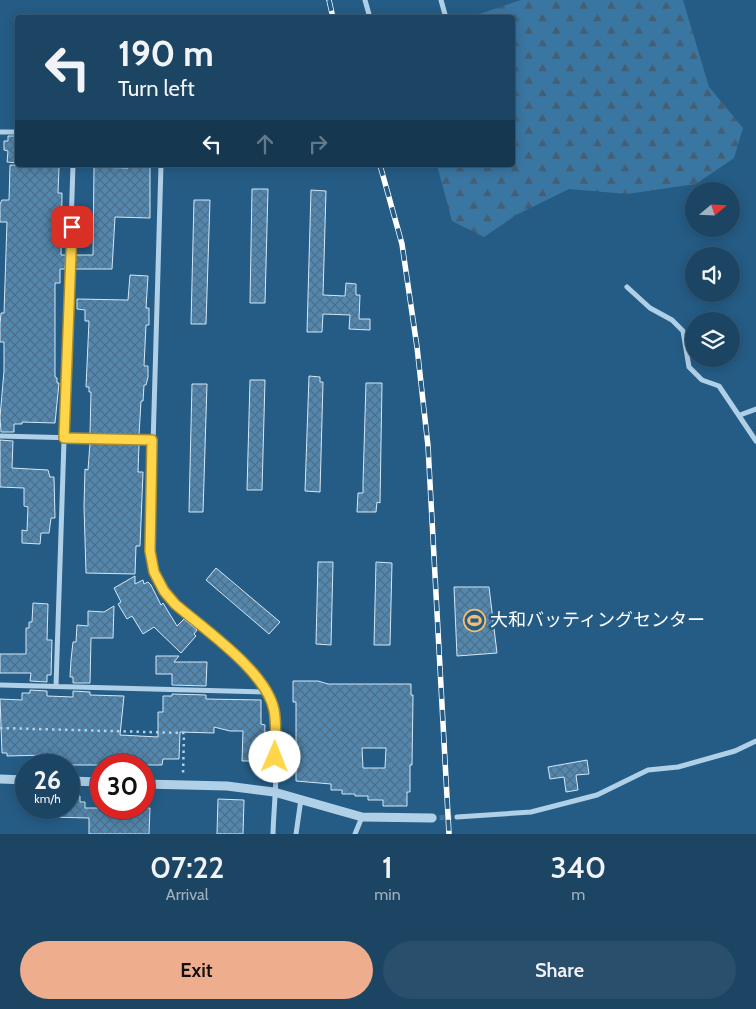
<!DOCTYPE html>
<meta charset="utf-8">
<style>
body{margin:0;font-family:Cabin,"Noto Sans JP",sans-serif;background:#294f6d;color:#f1f3f6;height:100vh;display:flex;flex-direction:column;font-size:19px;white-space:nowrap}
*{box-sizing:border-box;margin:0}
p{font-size:16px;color:#a0b1bf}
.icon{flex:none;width:28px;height:28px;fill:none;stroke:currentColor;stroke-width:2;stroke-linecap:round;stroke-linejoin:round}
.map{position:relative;height:834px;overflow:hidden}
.sheet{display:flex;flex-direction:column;background:#1c4564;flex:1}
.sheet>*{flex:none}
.banner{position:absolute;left:15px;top:15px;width:500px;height:152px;border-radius:5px;box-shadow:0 2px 12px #0003,0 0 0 1px #3a5d78;background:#1c4564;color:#f1f3f6;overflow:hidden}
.needle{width:32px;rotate:71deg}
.buttons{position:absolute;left:685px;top:182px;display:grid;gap:10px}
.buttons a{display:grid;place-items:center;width:55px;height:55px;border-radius:50%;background:#1c4564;box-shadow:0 2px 12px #0003,0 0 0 1px #3a5d78;font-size:25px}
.speed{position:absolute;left:15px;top:754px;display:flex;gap:10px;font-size:25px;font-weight:700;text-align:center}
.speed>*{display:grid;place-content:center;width:65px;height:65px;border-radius:50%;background:#1c4564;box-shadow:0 2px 12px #0003,0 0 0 1px #3a5d78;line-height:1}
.speed small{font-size:12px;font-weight:400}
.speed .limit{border:8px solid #d22;background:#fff;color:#111}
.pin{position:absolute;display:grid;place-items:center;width:42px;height:42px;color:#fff;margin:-21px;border-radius:10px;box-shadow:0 2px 8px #0006}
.me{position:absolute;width:55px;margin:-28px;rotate:1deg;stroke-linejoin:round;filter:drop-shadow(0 0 4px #0008)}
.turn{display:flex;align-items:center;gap:18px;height:105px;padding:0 20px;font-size:22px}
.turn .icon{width:65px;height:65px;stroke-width:2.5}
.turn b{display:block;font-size:35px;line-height:42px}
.lanes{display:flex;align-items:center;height:48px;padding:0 20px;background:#0003;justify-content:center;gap:25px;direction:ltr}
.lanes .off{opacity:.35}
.eta{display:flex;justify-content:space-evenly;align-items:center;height:85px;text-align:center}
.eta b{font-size:30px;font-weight:600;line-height:35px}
.action{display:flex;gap:10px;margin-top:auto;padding:10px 20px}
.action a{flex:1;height:58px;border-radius:30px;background:#eead8d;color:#111;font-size:20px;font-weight:600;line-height:58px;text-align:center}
.action a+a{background:#294f6d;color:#f1f3f6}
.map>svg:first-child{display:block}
.forest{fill:url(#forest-firs)}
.building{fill:url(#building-cross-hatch);stroke:#d3e8f6;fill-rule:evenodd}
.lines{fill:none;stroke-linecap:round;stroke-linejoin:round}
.minor-tunnel{stroke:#467497;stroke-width:5;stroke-dasharray:5 2.5;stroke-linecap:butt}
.path{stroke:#b0d0e8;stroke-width:2.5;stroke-dasharray:2.5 4;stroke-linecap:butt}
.minor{stroke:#b0d0e8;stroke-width:5}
.tertiary{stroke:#b0d0e8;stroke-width:9}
.rail-casing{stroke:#fff;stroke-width:5.5}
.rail{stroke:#255c85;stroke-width:4;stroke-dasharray:11;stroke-linecap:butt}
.route-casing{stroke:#a68a30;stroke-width:12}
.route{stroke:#ffd54a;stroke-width:9}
.labels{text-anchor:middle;stroke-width:5;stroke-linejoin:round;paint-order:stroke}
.poi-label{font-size:18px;fill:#fff;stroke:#255c85;text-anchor:start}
</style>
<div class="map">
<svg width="756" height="834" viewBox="0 0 756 834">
<defs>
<pattern id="forest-firs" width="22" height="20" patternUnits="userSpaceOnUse" patternTransform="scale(1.25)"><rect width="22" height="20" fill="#3a76a2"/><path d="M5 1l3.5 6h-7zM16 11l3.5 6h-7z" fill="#445f73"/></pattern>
<pattern id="building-cross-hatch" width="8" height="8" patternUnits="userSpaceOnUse" patternTransform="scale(1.25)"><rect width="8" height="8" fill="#5287af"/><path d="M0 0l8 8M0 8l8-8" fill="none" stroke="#506f87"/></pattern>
</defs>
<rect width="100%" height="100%" fill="#255c85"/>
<!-- forest -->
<path class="forest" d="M521,0H683L709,87L743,128L734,158L696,184L627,194L569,189L516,215L484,237L452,221L437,165H512V18L470,17Z"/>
<!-- building -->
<path class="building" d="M8,136H18V163L7,162L8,151L4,150V141H8Z
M10,165L59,167L58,193H62L61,255H66L65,269H60V283H55V377L57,378V383H59L55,423L22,422V424H14V432H1L0,417L4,371V342H0V324L1,313H4L7,222H0V204L2,200H9Z
M130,165H150V218L115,217L112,269H74V255H93L94,167L128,168Z
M252,189H268L265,303H250Z
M311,190L326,191L323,295L345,296L346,283L356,284V295H360L359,319H370V330L349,329L350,315L323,314L322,332H307Z
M194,200H210L206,324H191Z
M130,275L148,276L146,308H149V325H146L144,366H148V377L146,385H144L143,401H141L139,435L90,434L91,392H89V387H86L89,321H85V310L77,309V299L128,300Z
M309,376L320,377V382H323L320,492L305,491Z
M250,380H265L262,490H247Z
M366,383H382L380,503L377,502L376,512H357L358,493H363V483Z
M192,384H207L203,512H189Z
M0,440L13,441L12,468L48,470L50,477H54L55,518H51L49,533H41L40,544L22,543V530L27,531L28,507L24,506V488L0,487Z
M90,443L139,444L138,472H143L140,546H136L135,574L86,573L84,506L85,469L88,470Z
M318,562H333L331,645L316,644Z
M376,562L392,563L390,645H374Z
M216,568L280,622L269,634L206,580Z
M135,576V584L143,580L144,584L148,582L151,585L161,605L163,603L177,626L184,619L197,630L194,634L196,636L181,653L154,627L143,634L132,616L127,619L118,604L121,602L114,588Z
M454,587H489L497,653L457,656Z
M33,603L48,604L47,640H52L51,675H47V682L30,681L31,673H0V654H26V628H29V622H32Z
M114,606L113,638H91L90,683H73V677H70L71,660L73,642H76L77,625L88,626V611L104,612Z
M156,656H179L174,662H207L206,686L172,685V674H156Z
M293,681H318L328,684H411V695H413L412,765H410V792H407V806H383V800H368V796H355V794H342V790H331V784L296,781V702H293ZM362,748H386L385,768H363Z
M30,690L47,691V696L73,697V691L90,692V695L124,696L120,735L158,737V712H163V696H172V694L206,695V699L261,700V724L265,725L264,761H242L243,731H230L214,727V733L180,732L179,759H163L162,765H53V761H47V755L7,756V753H2L0,699L22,700V693H30Z
M587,760L589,774L576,775L578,790L566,792L564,777L550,779L548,767Z
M69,796H80V802H85V808H150L149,834H89V818L48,817V808H69Z
M218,799L244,800L243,834H217Z"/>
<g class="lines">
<!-- minor-tunnel -->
<path class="minor-tunnel" d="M432,818L457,817"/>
<!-- path -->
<path class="path" d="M0,728L184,733L183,775"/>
<!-- minor -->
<path class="minor" d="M365,0L370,18
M441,0L446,18
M0,132H18
M161,165L150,551C154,573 161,588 175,604C202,627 232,649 256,675C287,708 274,790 273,834
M627,287L650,308L672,320L683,331L689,367L702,380L719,386L756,441
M740,415L756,409
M0,436L152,440
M0,685L267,692
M56,686L73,165
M457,817L531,812L597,795L648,770L678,767L735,751L756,741
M296,834L301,799
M355,834L362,817"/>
<!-- tertiary -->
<path class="tertiary" d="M0,779L26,780
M69,781L101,782
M144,784L227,786L274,792L362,817L432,818"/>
<defs>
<path id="rail" d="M329,0L333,18
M380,165L402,244L417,347L428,446L449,834"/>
</defs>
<!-- rail casing -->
<use href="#rail" class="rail-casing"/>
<!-- rail -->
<use href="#rail" class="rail"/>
</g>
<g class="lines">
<defs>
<path id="route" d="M72,227L64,438L152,440L150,551L154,572L164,591L175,604C205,630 266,671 274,710C277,725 275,742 275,757"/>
</defs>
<!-- route casing -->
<use href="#route" class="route-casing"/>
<!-- route -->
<use href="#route" class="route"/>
</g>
<!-- icons -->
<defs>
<symbol id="stadium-ring" viewBox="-11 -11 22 22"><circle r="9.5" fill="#255c85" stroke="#f2bd74" stroke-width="1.5"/><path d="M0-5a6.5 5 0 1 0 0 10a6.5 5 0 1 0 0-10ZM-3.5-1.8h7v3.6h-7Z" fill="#f2bd74"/></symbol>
</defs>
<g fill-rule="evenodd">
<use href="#stadium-ring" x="462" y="608" width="25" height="25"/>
</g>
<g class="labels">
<!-- poi labels -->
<g class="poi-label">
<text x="490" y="626">大和バッティングセンター</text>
</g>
</g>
</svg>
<div class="buttons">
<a><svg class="needle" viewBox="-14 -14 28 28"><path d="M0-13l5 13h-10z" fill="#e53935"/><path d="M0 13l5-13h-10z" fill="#a0b1bf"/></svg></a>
<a><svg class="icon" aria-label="sound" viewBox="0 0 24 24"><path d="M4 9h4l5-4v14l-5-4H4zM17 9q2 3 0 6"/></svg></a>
<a><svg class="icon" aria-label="layers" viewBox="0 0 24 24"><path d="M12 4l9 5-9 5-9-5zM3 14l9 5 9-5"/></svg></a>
</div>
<div class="speed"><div>26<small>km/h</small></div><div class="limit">30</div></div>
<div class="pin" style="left:72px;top:227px;background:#d93025"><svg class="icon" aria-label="arrive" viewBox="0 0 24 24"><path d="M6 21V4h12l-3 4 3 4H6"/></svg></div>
<svg class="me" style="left:275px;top:757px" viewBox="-20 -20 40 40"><circle r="19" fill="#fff"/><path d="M0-13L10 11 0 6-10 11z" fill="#ffd54a"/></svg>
<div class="banner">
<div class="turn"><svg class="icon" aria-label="left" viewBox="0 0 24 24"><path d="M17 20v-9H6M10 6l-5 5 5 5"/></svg><div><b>190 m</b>Turn left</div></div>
<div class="lanes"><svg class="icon" aria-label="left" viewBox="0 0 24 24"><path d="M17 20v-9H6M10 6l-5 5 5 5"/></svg><svg class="icon off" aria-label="ahead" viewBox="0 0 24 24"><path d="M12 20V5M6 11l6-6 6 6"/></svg><svg class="icon off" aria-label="right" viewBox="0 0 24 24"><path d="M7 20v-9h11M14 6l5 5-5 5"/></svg></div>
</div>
</div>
<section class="sheet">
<div class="eta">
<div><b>07:22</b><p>Arrival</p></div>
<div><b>1</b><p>min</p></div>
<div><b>340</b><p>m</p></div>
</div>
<div class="action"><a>Exit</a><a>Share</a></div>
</section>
